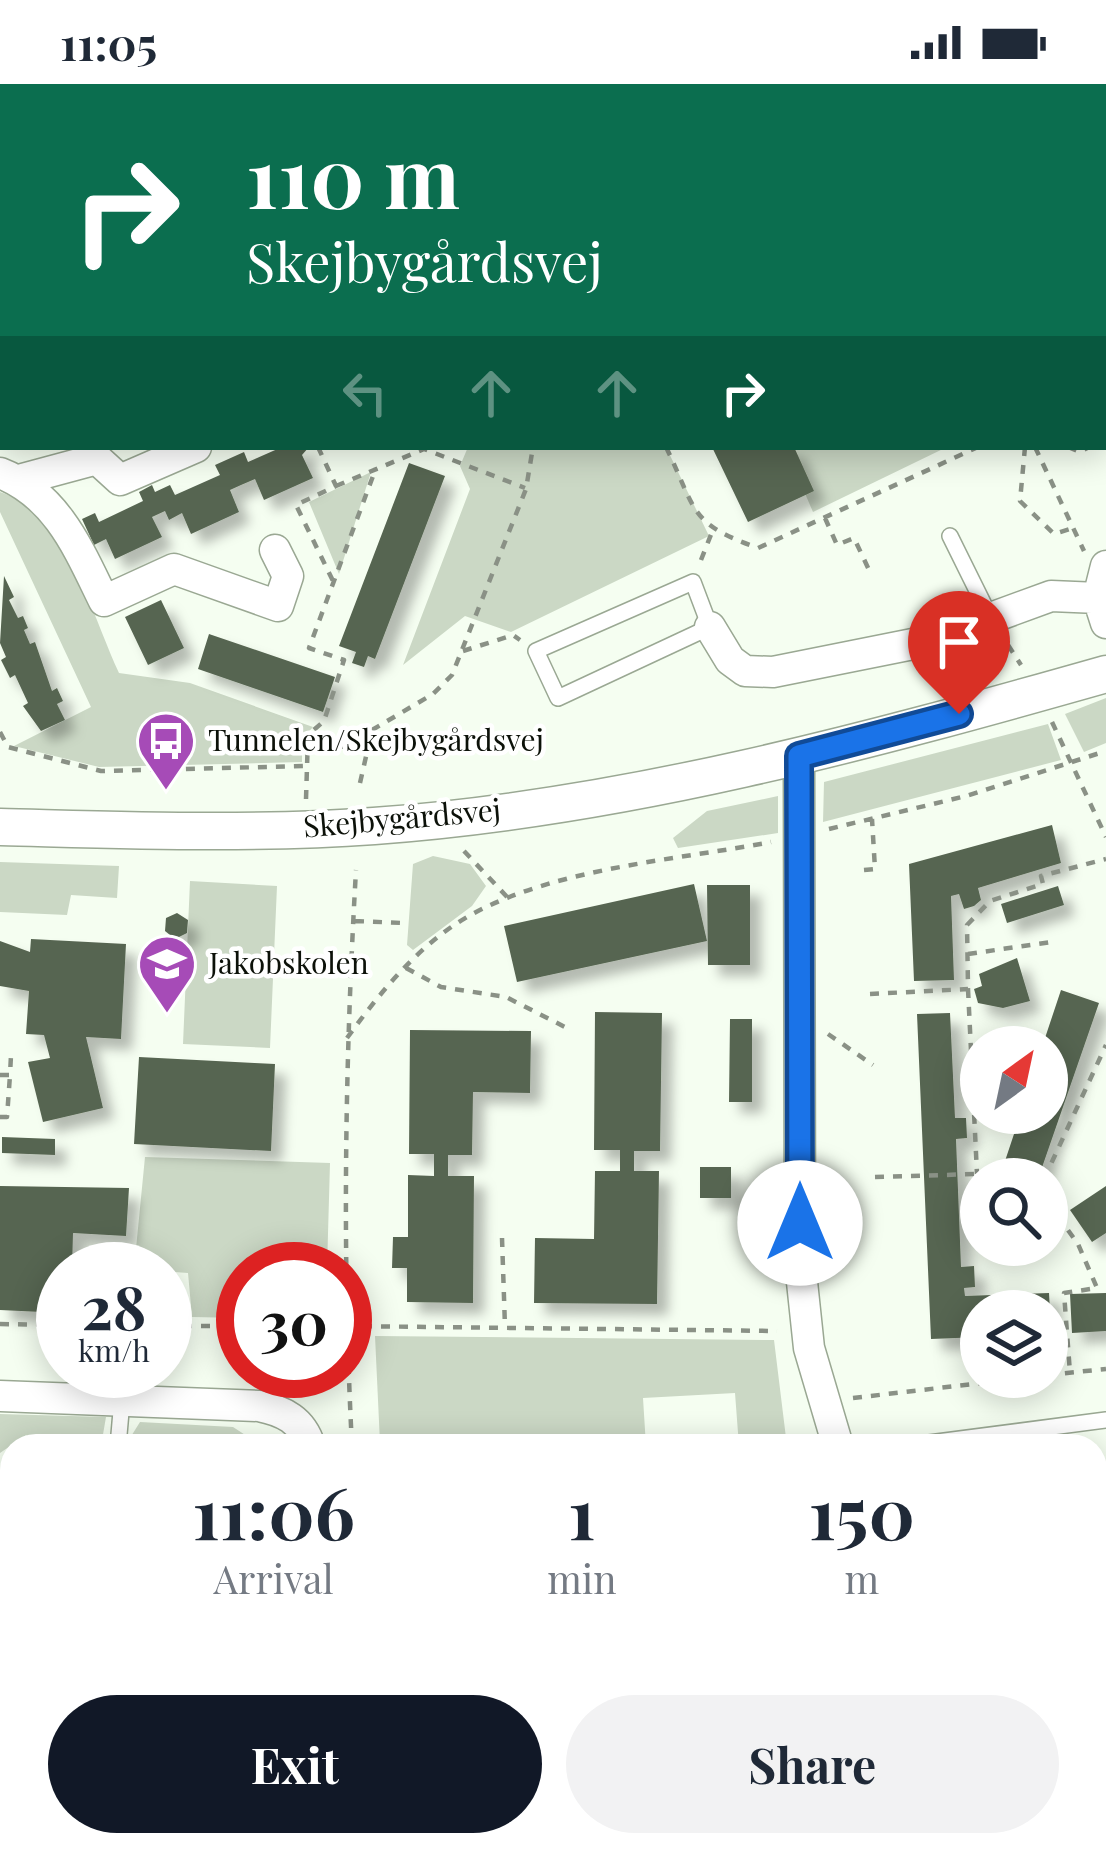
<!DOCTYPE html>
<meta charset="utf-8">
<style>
body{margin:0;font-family:"Playfair Display",serif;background:#f2f2f3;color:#1f2937;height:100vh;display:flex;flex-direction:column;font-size:45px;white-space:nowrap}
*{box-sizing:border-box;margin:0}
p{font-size:39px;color:#747a83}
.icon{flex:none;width:66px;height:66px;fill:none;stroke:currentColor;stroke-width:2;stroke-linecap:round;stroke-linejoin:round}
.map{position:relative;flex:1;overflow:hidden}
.panel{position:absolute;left:0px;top:1350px;width:1107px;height:423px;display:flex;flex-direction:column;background:#fff;border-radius:36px 36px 0 0;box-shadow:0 6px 30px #0003}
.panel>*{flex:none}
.guide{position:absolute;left:0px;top:0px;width:1107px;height:366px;box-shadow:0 6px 30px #0003;background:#0b6e4f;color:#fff;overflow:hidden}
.needle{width:78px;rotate:33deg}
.fabs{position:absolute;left:960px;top:942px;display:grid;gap:24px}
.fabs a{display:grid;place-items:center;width:108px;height:108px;border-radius:50%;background:#fff;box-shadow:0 6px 30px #0003;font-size:60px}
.speed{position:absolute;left:36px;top:1158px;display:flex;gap:24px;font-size:60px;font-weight:700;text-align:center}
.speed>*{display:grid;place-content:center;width:156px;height:156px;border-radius:50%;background:#fff;box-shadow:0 6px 30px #0003;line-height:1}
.speed small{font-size:30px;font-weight:400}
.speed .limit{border:18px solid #d22;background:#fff;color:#111}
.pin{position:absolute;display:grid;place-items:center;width:102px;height:102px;color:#fff;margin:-123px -51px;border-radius:50% 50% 50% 0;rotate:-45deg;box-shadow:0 0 12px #0007}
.pin .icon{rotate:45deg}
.me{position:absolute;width:132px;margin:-66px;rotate:0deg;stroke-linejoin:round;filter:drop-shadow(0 0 9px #0008)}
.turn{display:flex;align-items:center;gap:42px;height:252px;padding:0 48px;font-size:54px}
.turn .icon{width:156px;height:156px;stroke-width:2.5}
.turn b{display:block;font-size:84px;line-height:102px}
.lanes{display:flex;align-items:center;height:114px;padding:0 48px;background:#0003;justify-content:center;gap:60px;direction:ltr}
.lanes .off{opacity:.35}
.eta{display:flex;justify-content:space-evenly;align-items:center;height:204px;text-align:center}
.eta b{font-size:72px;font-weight:700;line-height:84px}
.primary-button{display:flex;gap:24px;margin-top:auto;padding:24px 48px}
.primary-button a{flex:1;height:138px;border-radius:72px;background:#111827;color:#fff;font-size:48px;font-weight:700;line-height:138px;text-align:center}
.primary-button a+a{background:#f2f2f3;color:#1f2937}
.status{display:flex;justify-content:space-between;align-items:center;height:84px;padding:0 60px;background:#fff;direction:ltr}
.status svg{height:33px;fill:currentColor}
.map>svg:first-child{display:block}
.green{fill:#cbd8c5}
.building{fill:#576551;filter:url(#shadow)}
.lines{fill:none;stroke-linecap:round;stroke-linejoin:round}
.service-casing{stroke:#9aa893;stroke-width:18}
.minor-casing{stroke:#9aa893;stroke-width:33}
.tertiary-casing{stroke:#9aa893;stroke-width:39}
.path{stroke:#8a9186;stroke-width:4.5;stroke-dasharray:9 9;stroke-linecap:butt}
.service{stroke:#fff;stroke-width:15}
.minor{stroke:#fff;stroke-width:30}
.tertiary{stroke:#fff;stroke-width:36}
.route-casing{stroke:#114b97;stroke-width:30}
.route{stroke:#1a73e8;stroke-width:21}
.labels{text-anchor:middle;stroke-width:9;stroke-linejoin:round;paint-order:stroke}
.poi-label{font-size:30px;fill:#0c1109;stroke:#fff;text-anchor:start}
.street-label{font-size:30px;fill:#0c1109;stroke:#fff}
</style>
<div class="status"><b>11:05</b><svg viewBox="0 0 49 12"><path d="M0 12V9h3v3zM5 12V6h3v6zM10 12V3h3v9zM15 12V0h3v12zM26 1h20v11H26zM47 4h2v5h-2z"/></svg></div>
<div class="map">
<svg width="1106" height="1772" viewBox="0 0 1106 1772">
<defs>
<filter id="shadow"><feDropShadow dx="11" dy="11" stdDeviation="6" flood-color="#0004"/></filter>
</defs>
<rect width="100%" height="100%" fill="#f5fef1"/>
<!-- green -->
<path class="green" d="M539,0H865L866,3H539Z
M468,363H666L709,452L511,548L465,532L403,581L470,405L460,382Z
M785,363H947L813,428Z
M371,388L339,490L309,418Z
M0,408C66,429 92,531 119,589L190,599L313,643L302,655V678L99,683L14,662L91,623L0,428Z
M1106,614V659L1084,668L1065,630Z
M1048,640L1061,676L823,738L824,698Z
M778,712V749L678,764L673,754L707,727Z
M433,772L470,780L486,802L472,822L413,866L407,861L413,780Z
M0,778L119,782L117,814L71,811L67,831L0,828Z
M190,797L277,802L270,964L183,960Z
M145,1073L330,1079L327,1185H243V1234L192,1233L188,1189L134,1185Z
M375,1252L774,1256L787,1362H739L735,1309L643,1314L646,1362L380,1359Z
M0,1330L106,1333L101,1362H44L26,1351L0,1369Z
M140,1338L233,1343L262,1362H125Z"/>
<!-- building -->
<path class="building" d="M282,363H309L302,371L313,394L264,416L255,395L241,401L230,406L239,428L191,450L182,429L169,436L165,427L152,433L162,453L115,475L106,455L94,461L82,435L95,429L99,438L143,417L139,408L152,401L155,408L170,401L175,411L220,391L215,381L244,368L248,378Z
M712,363H794L814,407L748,438Z
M409,379L445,392L375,575L368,572L364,583L352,579L356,568L339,562Z
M4,492L14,513L9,516L18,534L23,532L28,544L24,546L30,560L35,558L52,607L57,604L63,617L57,620L65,636L41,647L23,622L28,619L15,591L10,594L1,576L6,573L0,559Z
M161,516L184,564L148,581L125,533Z
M209,550L335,593L323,628L198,585Z
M1052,741L1061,779L978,804L981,816L974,822L964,825L959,810L951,812L954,896L914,897L909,780Z
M694,800L707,857L517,898L504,842Z
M707,801H750V881H708Z
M1058,802L1064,821L1007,839L1001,820Z
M177,829L188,836L187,849L175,855L165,847L166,834Z
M31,855L126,860L121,955L86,953L103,1024L43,1038L28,978L50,974L44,951L26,950L29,907L0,902V857L30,868Z
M1017,874L1030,917L1003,924L978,919L974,905L982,902L979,890Z
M1061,906L1099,919L1038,1095L1003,1083L1021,1029H1047V963H1042Z
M595,928L662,929L660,1067H634V1087H659L657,1220L534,1219L535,1154L594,1155L595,1087H620V1066H594Z
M950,929L955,1034H966L967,1054L956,1055L961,1183L974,1182L975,1203L964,1204L965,1212L1049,1209L1050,1227H981V1253L931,1255L917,930Z
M730,935H752V1018H729Z
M410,946L531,947L530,1009L473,1008L472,1071H448V1092H474L473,1219L407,1218V1184H392L393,1153H408V1091L434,1092V1070H409Z
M139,973L275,980L271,1067L134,1060Z
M2,1053L55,1055V1071L2,1069Z
M700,1083H731V1114H700Z
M0,1102L129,1104L126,1152L73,1149L72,1185H63V1229L0,1226Z
M1106,1102V1149L1092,1158L1070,1126Z
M1106,1209V1247L1072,1249L1070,1210Z
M12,1391V1458L4,1471L0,1409Z
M1095,1397L1106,1401V1628L1095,1625Z
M0,1532L12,1540V1613L0,1605Z
M47,1761H97L90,1772H39Z
M221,1761H255L272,1772H214Z
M684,1761H774L778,1770L680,1772L676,1764Z
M801,1761H871L880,1772H810Z"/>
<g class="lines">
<defs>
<path id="service" d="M950,452L991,535
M693,498L710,543L558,614L536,567Z
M118,1362L122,1316
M906,1362L1106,1336
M0,1482L12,1490
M1095,1706L1106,1693
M531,1761L533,1772
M780,1761L786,1772
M1003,1761L1039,1770L1047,1761"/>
<path id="minor" d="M366,3L367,0
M0,164L3,171
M0,389C57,411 79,466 104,517L174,485L278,522L288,492L275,466
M19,396L97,375L120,396L196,363
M1106,482L1098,514L1106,539
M710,543L730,576L745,587L773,588L928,557L1051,512L1098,514
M799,672L800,1179L809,1264L838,1362
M0,1312L259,1322C284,1327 302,1336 310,1362
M354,1761L356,1772"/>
<path id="tertiary" d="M0,743C124,746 250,751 374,742C624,724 866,658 1106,590"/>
</defs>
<!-- service casing -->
<use href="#service" class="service-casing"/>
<!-- minor casing -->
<use href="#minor" class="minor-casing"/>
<!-- tertiary casing -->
<use href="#tertiary" class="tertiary-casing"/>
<!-- path -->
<path class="path" d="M71,0L72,3
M213,0L214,3
M883,0L884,3
M76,3L82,0
M511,3L513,0
M565,3L571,0
M1104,355L1106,354
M318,363L336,402L296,421L333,497
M666,363C697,427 688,439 758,464L978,363
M1025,363L1020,417L1054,450L1073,444
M1035,363L1084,467
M1068,363L1080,368L1089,363
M336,402L424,365L525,404
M825,434L837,461L854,454L870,488
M701,476L712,448
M1008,561L1021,581
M463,567L513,551L520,556
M1052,638L1106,753
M0,648L8,663L101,687L305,682
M305,660L364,664
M360,699L372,646L433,610L452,591L526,405L533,363
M306,715L308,651L324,637L344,576L309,564L376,384
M829,745L966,712L1106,667
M464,767L509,815
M864,786L875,785L872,735
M355,837L403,839
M968,870L1051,858
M406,884L441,903L506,913L565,943
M968,905L977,1090
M870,910L968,905L967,841L990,817L1043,800L1041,792L1106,775
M828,950L873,981
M347,954C382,906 423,855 478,827C565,783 676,776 771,758
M0,991H10L11,971
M0,1033H7L10,991
M875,1093L977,1090L1003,1095
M1044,1095L1106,961
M1047,1117L1078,1160L1097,1204L1064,1209L1070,1289
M502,1154L505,1243
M0,1240L63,1241
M165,1242H243
M345,1242L777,1247
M1047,1291L1106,1285
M853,1314L1033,1293
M352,1362C342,1170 345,978 356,786
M0,1527L12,1534
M0,1649L12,1657
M0,1724L12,1732
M277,1761L283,1772
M393,1761L394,1772
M429,1761L431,1772
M0,1763L12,1745
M106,1772L112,1761
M171,1772L178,1761"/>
<!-- service -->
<use href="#service" class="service"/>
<!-- minor -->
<use href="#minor" class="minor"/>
<!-- tertiary -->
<use href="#tertiary" class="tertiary"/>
</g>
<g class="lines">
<defs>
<path id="route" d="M800,1139L799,672L959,630"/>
</defs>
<!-- route casing -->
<use href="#route" class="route-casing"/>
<!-- route -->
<use href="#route" class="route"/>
</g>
<!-- icons -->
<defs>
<symbol id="bus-pin" viewBox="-11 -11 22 30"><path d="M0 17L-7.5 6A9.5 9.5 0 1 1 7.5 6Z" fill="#a64bb7" stroke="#fff"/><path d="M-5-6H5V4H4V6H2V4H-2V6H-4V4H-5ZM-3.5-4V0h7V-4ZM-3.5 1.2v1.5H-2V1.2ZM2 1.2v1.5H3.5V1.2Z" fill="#fff"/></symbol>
<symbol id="school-pin" viewBox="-11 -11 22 30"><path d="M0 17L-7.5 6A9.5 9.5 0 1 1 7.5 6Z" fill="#a64bb7" stroke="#fff"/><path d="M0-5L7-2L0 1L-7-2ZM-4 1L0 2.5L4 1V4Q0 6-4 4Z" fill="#fff"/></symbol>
</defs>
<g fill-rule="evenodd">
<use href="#bus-pin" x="133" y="624" width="66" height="90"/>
<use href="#school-pin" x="134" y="847" width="66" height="90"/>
</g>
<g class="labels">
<!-- poi labels -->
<g class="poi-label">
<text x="208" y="667">Tunnelen/Skejbygårdsvej</text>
<text x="209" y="890">Jakobskolen</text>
</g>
<!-- street labels -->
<g class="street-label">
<text transform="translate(402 735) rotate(-5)" y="10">Skejbygårdsvej</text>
</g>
</g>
</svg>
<div class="fabs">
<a><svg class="needle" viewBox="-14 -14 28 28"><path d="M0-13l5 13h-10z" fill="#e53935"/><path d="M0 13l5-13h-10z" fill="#747a83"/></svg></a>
<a><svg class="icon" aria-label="search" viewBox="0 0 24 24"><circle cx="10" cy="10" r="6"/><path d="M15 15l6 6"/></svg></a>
<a><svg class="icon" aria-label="layers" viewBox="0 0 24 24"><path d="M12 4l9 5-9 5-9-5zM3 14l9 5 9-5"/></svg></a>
</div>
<div class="speed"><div>28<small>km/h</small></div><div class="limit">30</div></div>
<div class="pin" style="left:959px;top:630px;background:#d93025"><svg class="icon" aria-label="arrive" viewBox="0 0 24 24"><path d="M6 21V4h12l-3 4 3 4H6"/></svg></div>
<svg class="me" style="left:800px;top:1139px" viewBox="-20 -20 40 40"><circle r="19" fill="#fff"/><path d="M0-13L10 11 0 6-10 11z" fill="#1a73e8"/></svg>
<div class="guide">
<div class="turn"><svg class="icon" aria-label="right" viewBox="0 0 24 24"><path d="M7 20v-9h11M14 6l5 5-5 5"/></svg><div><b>110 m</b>Skejbygårdsvej</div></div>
<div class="lanes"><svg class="icon off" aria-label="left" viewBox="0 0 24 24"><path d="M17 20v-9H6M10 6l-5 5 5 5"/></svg><svg class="icon off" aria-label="ahead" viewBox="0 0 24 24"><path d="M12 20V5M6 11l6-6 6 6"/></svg><svg class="icon off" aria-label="ahead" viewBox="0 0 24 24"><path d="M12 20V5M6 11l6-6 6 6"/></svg><svg class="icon" aria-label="right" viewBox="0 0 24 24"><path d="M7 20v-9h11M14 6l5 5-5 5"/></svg></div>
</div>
<section class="panel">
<div class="eta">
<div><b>11:06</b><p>Arrival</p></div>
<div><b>1</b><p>min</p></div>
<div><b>150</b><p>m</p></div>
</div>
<div class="primary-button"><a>Exit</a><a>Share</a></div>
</section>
</div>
